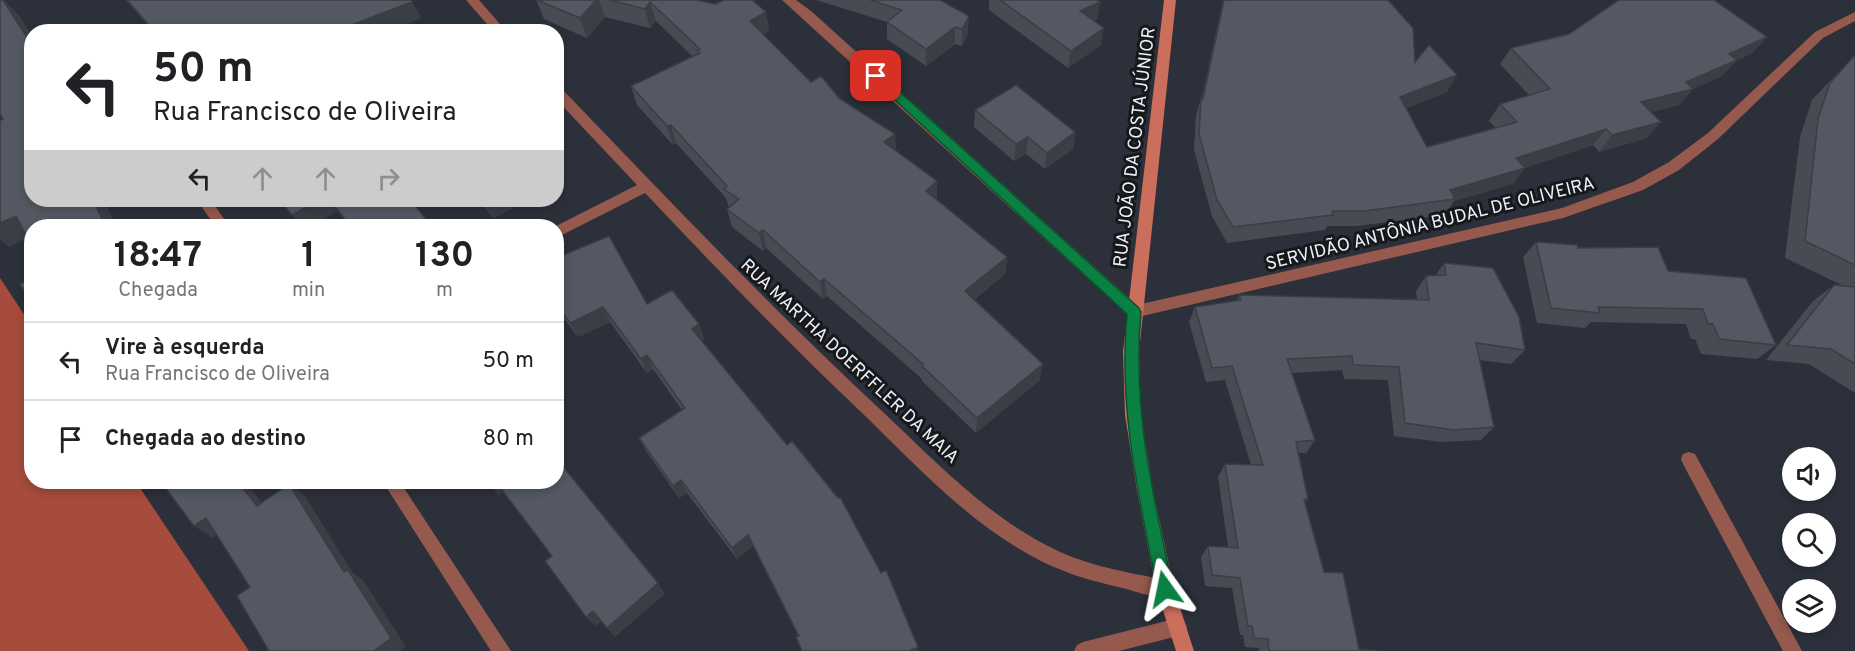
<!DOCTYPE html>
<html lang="pt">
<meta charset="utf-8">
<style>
body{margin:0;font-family:Overpass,sans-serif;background:#f2f2f2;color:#202124;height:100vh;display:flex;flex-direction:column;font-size:22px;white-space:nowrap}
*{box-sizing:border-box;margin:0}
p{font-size:20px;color:#757577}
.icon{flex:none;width:33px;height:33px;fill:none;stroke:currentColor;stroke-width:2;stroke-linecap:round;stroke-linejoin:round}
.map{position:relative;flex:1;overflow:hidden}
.sheet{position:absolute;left:24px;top:219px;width:540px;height:270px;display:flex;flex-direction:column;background:#fff;border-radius:24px;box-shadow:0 3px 9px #0003}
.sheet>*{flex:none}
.top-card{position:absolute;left:24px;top:24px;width:540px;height:183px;border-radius:24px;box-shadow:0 3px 9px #0003;background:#fff;color:#202124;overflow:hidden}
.tools{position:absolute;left:1782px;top:447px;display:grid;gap:12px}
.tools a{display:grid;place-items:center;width:54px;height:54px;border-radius:50%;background:#fff;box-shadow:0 3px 9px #0003;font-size:30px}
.pin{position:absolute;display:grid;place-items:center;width:51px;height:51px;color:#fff;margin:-26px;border-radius:12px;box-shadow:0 3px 9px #0006}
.me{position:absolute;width:66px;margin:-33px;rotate:348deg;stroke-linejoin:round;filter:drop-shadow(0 0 4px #0008)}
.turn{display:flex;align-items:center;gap:21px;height:126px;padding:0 30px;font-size:27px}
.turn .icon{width:78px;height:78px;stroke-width:2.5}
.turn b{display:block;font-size:42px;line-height:51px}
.lanes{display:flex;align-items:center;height:57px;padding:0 30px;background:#0003;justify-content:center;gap:30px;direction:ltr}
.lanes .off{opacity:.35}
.eta{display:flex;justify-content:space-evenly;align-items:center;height:102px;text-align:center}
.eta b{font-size:36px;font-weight:700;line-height:42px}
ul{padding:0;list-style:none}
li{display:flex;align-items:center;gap:18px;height:78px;padding:0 30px;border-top:2px solid #e0e0e0}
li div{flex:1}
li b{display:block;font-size:22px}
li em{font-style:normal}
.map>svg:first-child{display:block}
.forest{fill:#a54c3c}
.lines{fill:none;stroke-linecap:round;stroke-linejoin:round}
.street{fill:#95594d;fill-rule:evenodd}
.secondary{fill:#cc6e5c;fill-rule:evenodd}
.wall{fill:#474c54}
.shaded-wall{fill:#3a3e45}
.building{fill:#535862;stroke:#3a3e45;stroke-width:1.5}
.route{fill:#0b8043;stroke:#07532c;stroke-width:1.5}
.labels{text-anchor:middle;stroke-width:6;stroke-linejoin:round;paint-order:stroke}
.street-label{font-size:18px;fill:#eef1f7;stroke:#16181c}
</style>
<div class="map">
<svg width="1855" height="651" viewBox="0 0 1855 651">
<rect width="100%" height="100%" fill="#2c303a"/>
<!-- forest -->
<path class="forest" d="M0,278L31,325L32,482H136L249,651H0Z"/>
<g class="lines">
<!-- street -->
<path class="street" d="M466,0H479L507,32H494Z
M782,0H796L811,11L1137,305L1562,208L1633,182L1669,162L1708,133L1815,32L1855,12V21L1823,38L1718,139L1679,170L1643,190L1563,218L1134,318L1129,316Z
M556,86L560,87C666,197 771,308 883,412C935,461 987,516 1052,548C1087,566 1127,572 1165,580L1171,583L1174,589L1171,595C1158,600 1137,592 1123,588C1095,582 1067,574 1041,561C971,526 915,464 859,410C785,340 715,267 645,193L556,238V226L637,185L556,99Z
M197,200H211L229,226H215Z
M1689,452L1695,454L1802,651H1783L1683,464L1681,459L1683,454Z
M383,482H400L511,651H491Z
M1178,618L1184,621L1187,627L1184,633L1178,636L1119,651H1074L1077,645L1083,642Z"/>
<!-- secondary -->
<path class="secondary" d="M1164,0H1176L1139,352L1141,415L1153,490L1174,589L1194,651H1176L1156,589L1137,490L1125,415L1123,352Z"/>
</g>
<!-- wall -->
<path class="wall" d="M126,0H411L421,18L387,32H154Z
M536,0H697L715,4L766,12L769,31L763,35L811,82L895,134L896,151L937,200L1007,257L1005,274L974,300L1040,380L976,433L922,381V379L827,296L823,299L766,248L763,251L732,227L727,209L729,207L726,198L676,143L673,145L637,105L631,86L693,57L656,21L650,28L605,17L587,38L544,19Z
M816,0H940L968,33L962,46L955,44L926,66L887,39V22Z
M989,0H1097L1100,2L1097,19L1094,21L1101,45L1068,68L989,10Z
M1223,0H1388L1415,62L1447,92L1406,108L1427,147L1496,128L1489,121L1500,104L1529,95L1500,64L1511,48L1767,37L1752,53L1736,61L1722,76L1693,89L1679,105L1651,112L1647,138L1599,152L1593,145L1524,168H1525L1513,184L1454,201L1445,215L1356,226H1327L1325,230L1227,243L1212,216L1194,150L1196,115L1201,98H1202Z
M1854,56L1855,57V393L1809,364L1766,360L1813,301L1834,285L1844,286L1785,258L1800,137L1812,100Z
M975,110L1075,132L1073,149L1045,169L1026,154L1014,161L974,127Z
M480,200H528L493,218Z
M1536,242L1668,271L1776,345L1757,359L1701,354L1695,339H1691L1686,324L1591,322L1585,328L1537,323L1523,257Z
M556,258L647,304L699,324L704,339L701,341L918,647V651H802L798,636L753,546L737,559L687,493L679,498L646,451L639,438L682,410L653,369L647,373L610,322L578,337L556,308Z
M1444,263L1525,350L1511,364L1479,360L1494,427L1481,440L1442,442L1394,436L1388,380L1344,379L1342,370L1292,373L1315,440L1306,453H1298L1308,499L1305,503L1324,572L1359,649L1378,651H1259V648L1245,647L1243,635H1240L1232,588L1205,586L1201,557L1208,546L1228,547L1218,477L1225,464L1251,465L1225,380L1206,382L1189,322L1195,307L1237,301L1239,295L1417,300L1416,291L1426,276H1435Z"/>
<!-- shaded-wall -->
<path class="shaded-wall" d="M3,0H4L19,15L32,36V45Z
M596,0H599L605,17L587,38L580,18Z
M412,2L421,18L387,32H333Z
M650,2L656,21L650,28L645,9Z
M1100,2L1097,19L1077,28L1080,11Z
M766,12L769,31L753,41L750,21Z
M969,16L968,33L962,46V29Z
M955,27V44L926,66V49Z
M1104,28L1101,45L1068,68L1071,51Z
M1767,37L1752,53L1736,61L1722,76L1693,89L1679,105L1627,119L1641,102L1686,82L1729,54Z
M1457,75L1447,92L1391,113L1400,97Z
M1661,122L1647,138L1599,152L1612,135Z
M671,125L676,143L673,145L667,126Z
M1606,129L1593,145L1504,174L1516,158Z
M1075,132L1073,149L1045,169L1047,153Z
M895,134L896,153L884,142Z
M1028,137L1026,154L1014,161L1016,144Z
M1525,168L1513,184L1454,201L1455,199L1450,190Z
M937,181V200L926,191Z
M93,200H104L116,226H95Z
M319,200H330L338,211L312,226H302L292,215Z
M489,200H528L493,218L484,202Z
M16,216L32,236L9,247L0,239V223Z
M763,230L766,248L763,251L759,233Z
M1007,257L1005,274L964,308L965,291Z
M824,279L827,296L823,299L820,282Z
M603,307L610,322L578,337L570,323Z
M699,324L704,339L697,343L692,329Z
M647,355L653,369L647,373L641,359Z
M1043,364L1040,380L976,433L977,418Z
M681,480L687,493L679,498L673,486Z
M238,482H245L274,517L257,506Z
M491,482H496L505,492L499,496L488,484Z
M289,484L305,496L353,573L363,580L406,647L400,651H374L344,572Z
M206,518L224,529L213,538L194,526Z
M748,535L753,546L737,559L732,548Z
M658,583L665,594L615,637L607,628Z
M593,611L602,621L595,626L586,617Z
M918,647V651H909Z"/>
<!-- building -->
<path class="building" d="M0,0H3L32,45V200H93L103,221L94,225L95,226H32V247L16,216L0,223V121L3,119L0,114Z
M127,0H411L412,2L333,32H155Z
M537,0H596L580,18Z
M609,0H697L715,4L724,0H752L766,12L750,21L811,82L821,76L840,99L895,134L884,142L937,181L926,191L1007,257L965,291L1043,364L977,418L922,366L923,364L824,279L820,282L763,230L759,233L727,209L739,199L724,189L727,186L671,125L667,126L631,86L700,53L697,50L700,49L650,2L645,9Z
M870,0H940L969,16L962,29L955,27L926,49L887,22L902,10Z
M1000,0H1097L1100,2L1080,11L1104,28L1071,51Z
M1224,0H1388L1413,28L1415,62L1429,45L1457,75L1400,97L1427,147L1517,122L1500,104L1550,89L1511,48L1569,34L1619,0H1714L1767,37L1729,54L1737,60L1686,82L1693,89L1641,102L1661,122L1612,135L1606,129L1516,158L1525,168L1450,190L1455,199L1365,211H1332L1333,215L1233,227L1217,200L1199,134L1201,98L1203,99Z
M1854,56L1855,57V265L1805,241L1818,119L1830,83Z
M1016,85L1075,132L1047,153L1028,137L1016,144L975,110Z
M279,200H319L292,215Z
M330,200H378L379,201L383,200H411L431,226H350Z
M609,236L647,304L672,290L699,324L692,329L787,445L792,441L838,498L840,497L881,573L886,570L918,647L909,651H802L796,637L799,636L748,535L732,548L681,480L673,486L639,438L685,408L647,355L641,359L603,307L570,323L556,304V258Z
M1536,242L1577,245L1578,248L1658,247L1668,271L1746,278L1776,345L1719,339L1713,324H1708L1703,309L1598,307L1600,313L1551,308Z
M1444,263L1493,268L1519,317L1525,350L1476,343L1494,427L1454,430L1405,423L1399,367L1353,365L1352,356L1287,359L1315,440L1296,442L1308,499H1304L1324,572L1343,573L1359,649L1378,651H1269L1268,639L1254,638L1252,626H1248L1240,578L1212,575L1208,546L1238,548L1225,464L1263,465L1232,366L1212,368L1195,307L1241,300L1239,295L1429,300L1426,276L1446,275Z
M32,278V304L20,284Z
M1834,285L1855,287V364L1831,349L1787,345Z
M556,458L658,583L607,628L593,611L586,617L545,561L552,556L496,482H556Z
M161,482H238L257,506L289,484L344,572L348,570L391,638L374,651H269L237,596L250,587L206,518L194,526Z"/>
<!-- route -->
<path class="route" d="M876,72L880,74L1139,308L1141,312C1132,410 1153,494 1173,589L1171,595L1165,597L1160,595L1157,589C1139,496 1118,410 1127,314L872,79V74Z"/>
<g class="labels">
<!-- street labels -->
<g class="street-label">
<text transform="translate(1134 147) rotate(-83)" y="6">RUA JOÃO DA COSTA JÚNIOR</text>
<text transform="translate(1430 223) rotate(-14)" y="6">SERVIDÃO ANTÔNIA BUDAL DE OLIVEIRA</text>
<text transform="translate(850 361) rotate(43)" y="6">RUA MARTHA DOERFFLER DA MAIA</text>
</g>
</g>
</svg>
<div class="tools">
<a><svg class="icon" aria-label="sound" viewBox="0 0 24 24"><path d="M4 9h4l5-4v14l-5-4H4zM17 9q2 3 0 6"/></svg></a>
<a><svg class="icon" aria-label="search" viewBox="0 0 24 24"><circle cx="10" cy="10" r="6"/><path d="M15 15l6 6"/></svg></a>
<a><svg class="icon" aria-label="layers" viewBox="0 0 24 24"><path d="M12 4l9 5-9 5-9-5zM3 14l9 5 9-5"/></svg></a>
</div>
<div class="pin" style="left:876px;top:76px;background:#d93025"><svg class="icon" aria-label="arrive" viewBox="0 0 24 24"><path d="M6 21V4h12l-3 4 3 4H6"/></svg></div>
<svg class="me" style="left:1165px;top:589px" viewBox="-20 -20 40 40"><path d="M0-17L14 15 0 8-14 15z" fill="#0b8043" stroke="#fff" stroke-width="4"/></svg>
<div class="top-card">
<div class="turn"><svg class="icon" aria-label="left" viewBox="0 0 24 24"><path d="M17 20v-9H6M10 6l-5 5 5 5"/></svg><div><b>50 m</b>Rua Francisco de Oliveira</div></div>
<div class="lanes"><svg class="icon" aria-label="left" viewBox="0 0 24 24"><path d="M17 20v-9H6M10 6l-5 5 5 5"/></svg><svg class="icon off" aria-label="ahead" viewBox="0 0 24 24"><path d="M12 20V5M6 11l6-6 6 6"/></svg><svg class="icon off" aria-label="ahead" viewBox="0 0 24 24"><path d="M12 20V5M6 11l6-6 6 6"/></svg><svg class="icon off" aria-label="right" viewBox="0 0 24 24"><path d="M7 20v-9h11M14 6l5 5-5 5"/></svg></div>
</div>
<section class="sheet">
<div class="eta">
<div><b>18:47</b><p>Chegada</p></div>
<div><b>1</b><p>min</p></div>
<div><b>130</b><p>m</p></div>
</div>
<ul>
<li><svg class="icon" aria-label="left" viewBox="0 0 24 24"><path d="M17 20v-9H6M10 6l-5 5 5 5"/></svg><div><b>Vire à esquerda</b><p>Rua Francisco de Oliveira</p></div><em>50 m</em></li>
<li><svg class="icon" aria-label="arrive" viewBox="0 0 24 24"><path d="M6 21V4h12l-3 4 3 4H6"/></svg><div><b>Chegada ao destino</b></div><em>80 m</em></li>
</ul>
</section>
</div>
